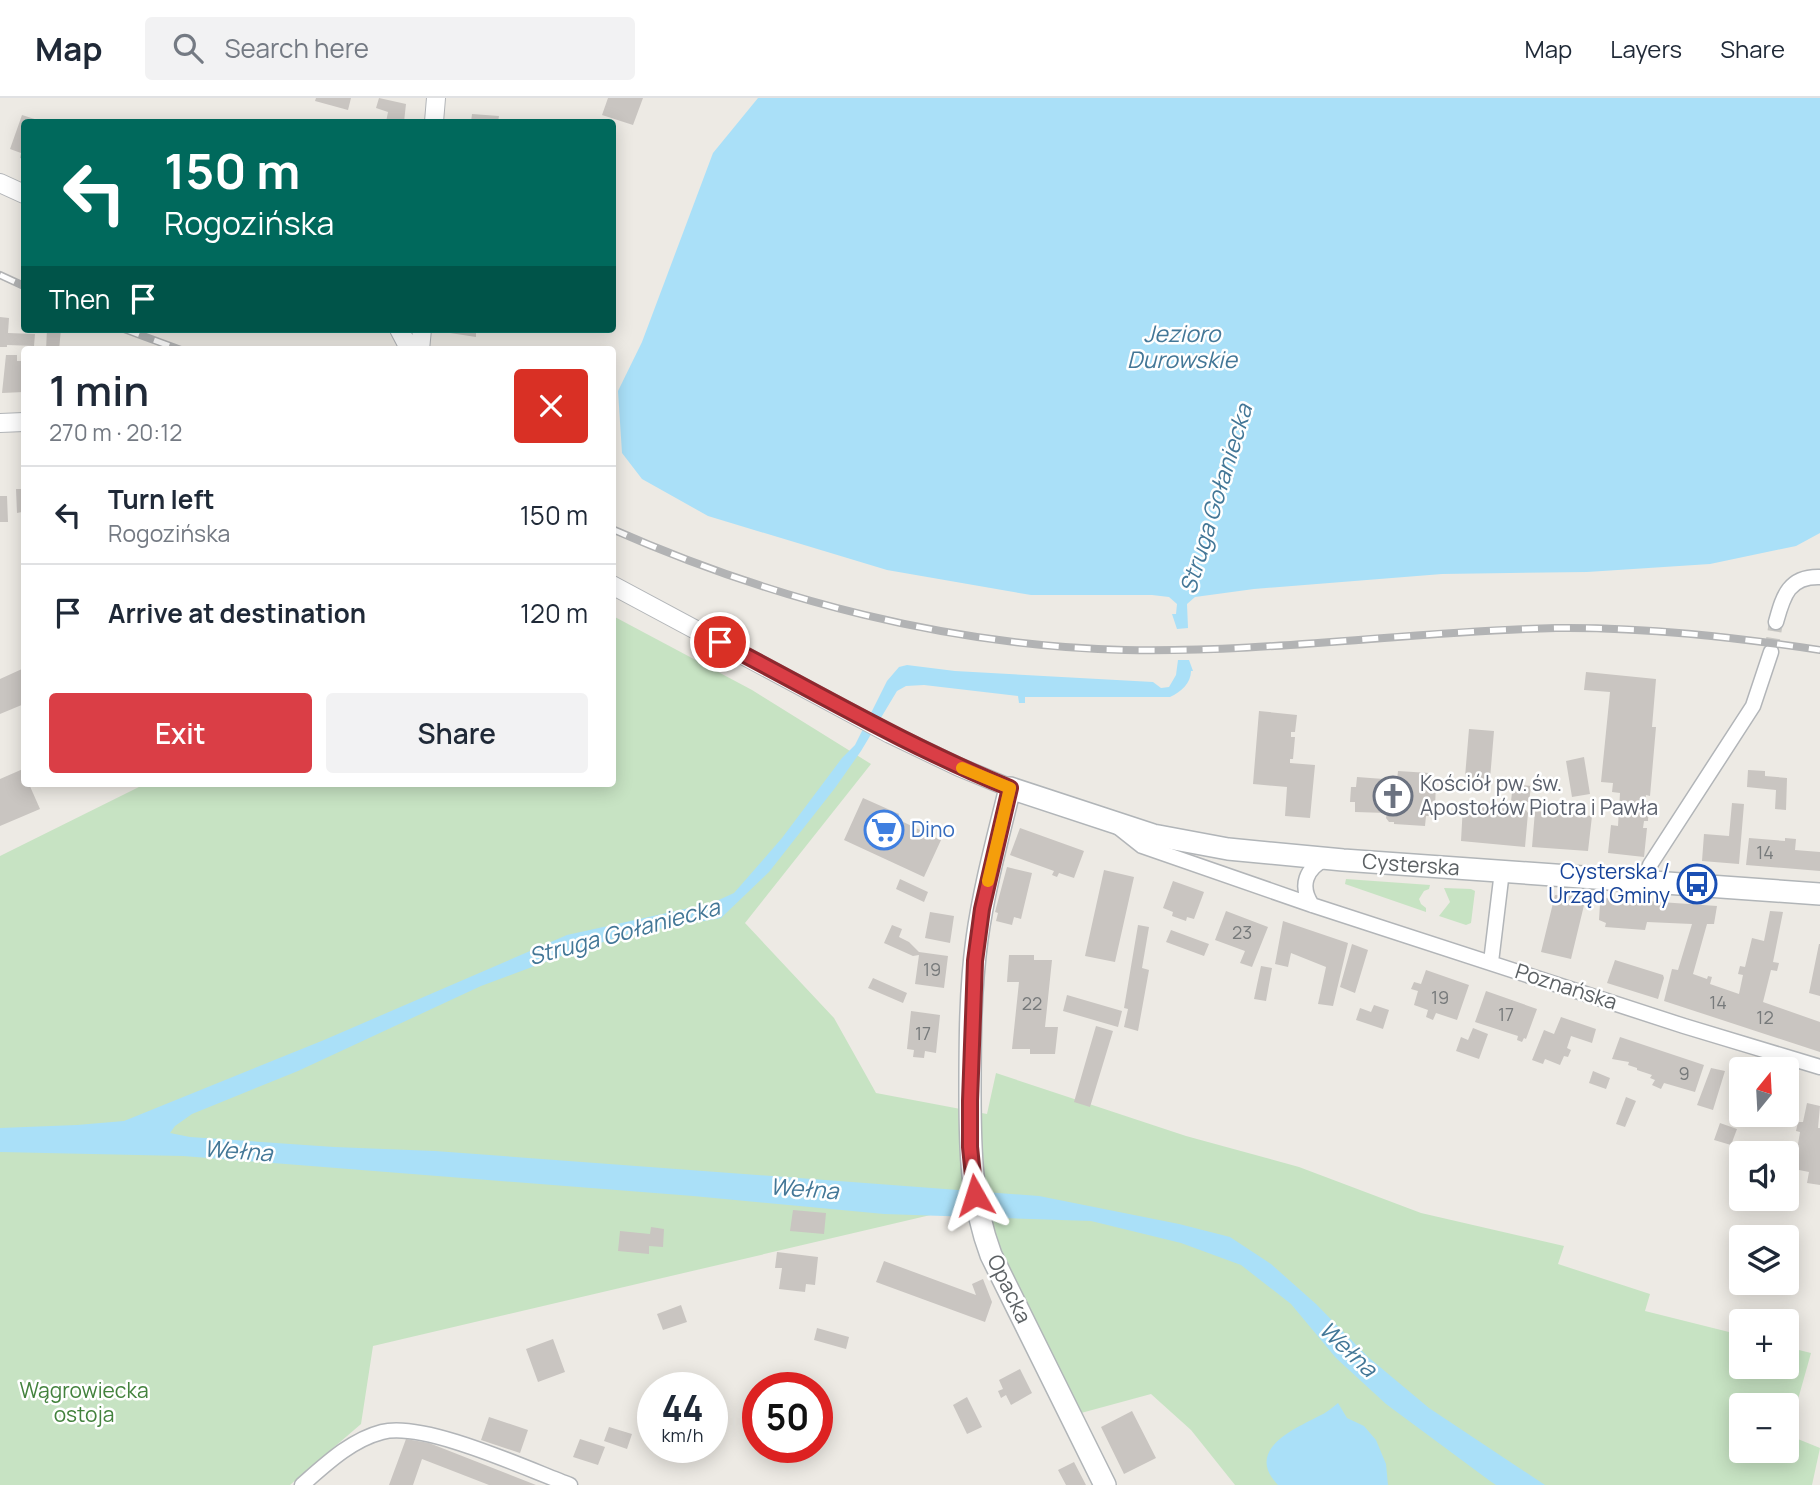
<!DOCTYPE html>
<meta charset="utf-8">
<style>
body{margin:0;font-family:Manrope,sans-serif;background:#f2f2f3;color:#1f2937;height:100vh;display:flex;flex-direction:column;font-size:26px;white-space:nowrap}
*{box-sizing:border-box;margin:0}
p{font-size:23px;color:#747a83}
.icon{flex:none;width:38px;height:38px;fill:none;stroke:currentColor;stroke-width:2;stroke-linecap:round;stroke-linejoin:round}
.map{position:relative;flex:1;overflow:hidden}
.details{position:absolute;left:21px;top:248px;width:595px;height:441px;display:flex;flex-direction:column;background:#fff;border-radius:7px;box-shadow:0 4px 18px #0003}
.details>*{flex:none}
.top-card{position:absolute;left:21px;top:21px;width:595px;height:214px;border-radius:7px;box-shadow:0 4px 18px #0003;background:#00695c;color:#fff;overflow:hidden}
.needle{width:46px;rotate:18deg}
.controls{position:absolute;left:1729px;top:959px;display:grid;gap:14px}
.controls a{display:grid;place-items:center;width:70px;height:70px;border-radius:7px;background:#fff;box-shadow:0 4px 18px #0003;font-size:35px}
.speed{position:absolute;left:637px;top:1274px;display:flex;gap:14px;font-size:35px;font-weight:700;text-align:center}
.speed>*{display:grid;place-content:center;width:91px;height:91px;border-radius:50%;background:#fff;box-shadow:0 4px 18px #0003;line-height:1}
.speed small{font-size:18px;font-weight:400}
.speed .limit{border:10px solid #d22;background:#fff;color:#111}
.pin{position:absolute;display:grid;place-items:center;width:60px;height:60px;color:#fff;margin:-30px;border:4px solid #fff;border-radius:50%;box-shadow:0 2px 7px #0007}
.me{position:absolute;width:77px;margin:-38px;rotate:354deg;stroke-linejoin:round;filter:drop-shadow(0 0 5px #0008)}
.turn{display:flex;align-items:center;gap:24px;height:147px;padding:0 28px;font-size:32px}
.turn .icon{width:91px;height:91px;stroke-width:2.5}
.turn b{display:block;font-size:49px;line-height:60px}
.then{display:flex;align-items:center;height:66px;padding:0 28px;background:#0003;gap:14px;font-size:26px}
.round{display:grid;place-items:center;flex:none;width:74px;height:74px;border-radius:7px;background:#f2f2f3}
.overview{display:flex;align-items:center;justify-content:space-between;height:119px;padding:0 28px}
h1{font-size:42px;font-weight:600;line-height:52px}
.action{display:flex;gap:14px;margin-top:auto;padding:14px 28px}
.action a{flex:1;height:80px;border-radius:7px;background:#da3e46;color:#fff;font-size:28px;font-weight:600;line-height:80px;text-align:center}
.action a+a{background:#f2f2f3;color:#1f2937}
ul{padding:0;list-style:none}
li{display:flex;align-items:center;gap:21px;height:98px;padding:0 28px;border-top:2px solid #e0e1e3}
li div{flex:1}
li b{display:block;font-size:26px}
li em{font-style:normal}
header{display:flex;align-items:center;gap:42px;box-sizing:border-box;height:98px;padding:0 35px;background:#fff;border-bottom:2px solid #e0e1e3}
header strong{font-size:33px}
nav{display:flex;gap:38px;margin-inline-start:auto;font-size:24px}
.search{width:490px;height:63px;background:#f2f2f3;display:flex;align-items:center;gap:18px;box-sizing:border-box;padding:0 24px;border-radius:7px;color:#747a83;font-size:26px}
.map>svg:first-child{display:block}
.green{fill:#c7e3c3;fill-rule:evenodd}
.water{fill:#aae0f8}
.building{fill:#c9c5c1}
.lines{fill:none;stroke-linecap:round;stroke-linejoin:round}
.minor-tunnel{stroke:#c9c8c4;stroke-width:14;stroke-dasharray:14 7;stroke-linecap:butt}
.minor-casing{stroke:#b2b5b8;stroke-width:17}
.tertiary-casing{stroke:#b2b5b8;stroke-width:20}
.secondary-casing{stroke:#b1b5b8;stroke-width:24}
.minor{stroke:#fff;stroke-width:14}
.tertiary{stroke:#fff;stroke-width:18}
.secondary{stroke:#fff;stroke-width:21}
.rail-casing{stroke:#b2b3b4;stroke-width:8}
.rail{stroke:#fff;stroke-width:5;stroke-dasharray:16;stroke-linecap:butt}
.route-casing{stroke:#8e282e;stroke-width:18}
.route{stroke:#da3e46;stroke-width:12}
.slow{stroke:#f59e0b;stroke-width:12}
.labels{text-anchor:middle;stroke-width:5;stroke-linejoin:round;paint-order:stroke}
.number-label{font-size:18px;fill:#777a7b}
.worship-label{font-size:21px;fill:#5b616d;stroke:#fff;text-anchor:start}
.shop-label{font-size:21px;fill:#366cbe;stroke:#fff;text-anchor:start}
.street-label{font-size:21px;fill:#5c6164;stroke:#fff}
.transit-label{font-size:21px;fill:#164399;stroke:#fff;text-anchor:end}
.park-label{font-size:21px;fill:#43823d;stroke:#fff}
.water-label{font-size:23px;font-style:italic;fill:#437797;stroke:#fff}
</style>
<header>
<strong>Map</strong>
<div class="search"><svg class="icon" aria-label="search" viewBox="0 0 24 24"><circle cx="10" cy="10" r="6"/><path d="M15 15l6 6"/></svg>Search here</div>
<nav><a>Map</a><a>Layers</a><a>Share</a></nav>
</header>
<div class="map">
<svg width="1820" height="1387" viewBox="0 0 1820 1387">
<rect width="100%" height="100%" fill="#edeae4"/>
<!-- green -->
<path class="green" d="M613,518L752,592L871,666L745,825L834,920L876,995L987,1016L996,975L1186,1038L1299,1069L1421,1115L1564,1148L1558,1166L1650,1196L1645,1213L1741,1237V1269H1787V1249L1811,1255L1788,1337L1820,1350L1812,1387H1235L1191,1332L1151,1296L1070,1318L984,1139L986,1104L373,1248L361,1326L290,1387H0V758L145,686H612ZM1741,1307H1787V1353H1741Z
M1346,781L1430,787L1429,791L1424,793L1419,801L1421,806L1426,810V814L1345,786Z
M1444,790L1471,791L1475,793L1471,825L1466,827L1439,818L1450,804Z"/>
<!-- water -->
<path class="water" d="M758,0H1820V435L1796,448L1710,466L1587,474L1442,476L1254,491L1195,499L1187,506L1188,530L1177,531L1172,516H1176L1177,506L1169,499L1152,497H1031L887,472L708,418L642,381L622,355L618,293L642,244L713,55Z
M1178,562H1189L1193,573H1191C1191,585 1181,594 1170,599H1025V605H1019L1018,598L924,587L906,588L897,593L861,653L835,690L769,774L721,820L628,836L572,854L481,888L298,973L192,1016L175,1028L170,1035L190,1039L334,1049L435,1053L1039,1098L1179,1126L1230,1139L1271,1166L1316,1206L1368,1259L1429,1310L1545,1387H1496L1490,1383L1386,1306L1336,1260L1291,1206L1241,1167L1181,1145L1091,1123L884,1116L693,1098L183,1058L0,1054V1030L77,1027L124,1023L324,942L567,837L712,805L734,795L782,740L842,660L855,647L887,583L899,569L907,567L955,573L1153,584L1161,590L1169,589L1176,577Z
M1338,1305L1347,1320L1364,1328L1376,1342L1386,1366L1388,1387H1278C1244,1352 1294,1331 1319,1318C1326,1315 1332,1310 1338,1305Z"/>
<!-- building -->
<path class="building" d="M316,0H351L348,12L315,3Z
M379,0L406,6L404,24H386L388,14L376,10Z
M608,0H643L633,27L602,17Z
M472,16L499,18L498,24H471Z
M22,17L44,24H24V61L20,60L21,55L10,51Z
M0,219L9,220L8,235L35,236L34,248L7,247V249H0Z
M47,231H61L59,252H46Z
M451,231H476V239L450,235Z
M6,257H17V263H24V294L2,295Z
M16,391H24V425H22V414L17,415Z
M0,398H7L8,424H0Z
M22,571L24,573V606L0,616V581Z
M1586,574L1656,581L1652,629H1656L1650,698L1646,697L1645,703L1649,704L1648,723H1644L1643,730H1647L1644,759L1608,755L1611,727L1618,728L1620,695L1612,694L1613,685L1601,684L1610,594L1584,592Z
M1259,613L1297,617L1295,634H1291V639H1295L1293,661H1290V665L1315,667L1310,720L1285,718L1287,689L1253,686Z
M1469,631L1494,633L1490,681L1465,679Z
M1584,659L1590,696L1572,699L1566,663Z
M23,671L24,686H29L40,711L0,728V681Z
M1748,672L1765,673V678L1787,680L1786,712L1775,711L1776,692L1747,689Z
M1398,673L1429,675V678L1436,683L1435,711L1433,718H1426L1425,728L1394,726V724H1389L1386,720L1387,715L1355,714V704H1350L1351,689H1356L1357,679L1397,682Z
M1513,686L1531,688L1529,704L1511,703Z
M863,700L899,716L897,721L941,742L924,779L844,742Z
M1732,705L1744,706L1739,766L1702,763L1704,736L1729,738Z
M1463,707L1526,712L1528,715L1525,749L1461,743Z
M1535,713L1592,718L1588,753L1532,749Z
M1020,730L1084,753L1074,780L1059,775L1057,779L1052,777L1054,773L1010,757Z
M1749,740L1785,743V740L1796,741L1795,752L1820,754V773L1746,767Z
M1007,769L1032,775L1021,821L1014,819L1012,827L996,823L998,815L995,814Z
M1104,772L1134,779L1115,864L1085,858Z
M900,781L928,794L924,804L896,791Z
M1173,783L1204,794L1194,821L1187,819L1186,823L1172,818L1173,814L1163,810Z
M1555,797L1586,799L1571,861L1541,854Z
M1604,800L1717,808L1714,826H1707L1693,876L1707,881L1708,878L1712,879L1710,886L1739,896L1743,877L1738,876L1740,868L1745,869L1752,840L1764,843L1770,813L1783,814L1773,864L1779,865L1777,873L1771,872L1763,904L1820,924V954L1664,903L1672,871L1678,872L1692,826L1647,824L1645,832L1605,829L1606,825L1599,822L1600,806H1603Z
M1226,813L1268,829L1252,869L1240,865L1245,853L1215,842Z
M930,814L954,818L950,845L925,840Z
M1283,823L1348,845L1333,908L1318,906L1326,869L1291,855L1288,869L1275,866Z
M892,827L902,831L899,839L909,844L919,854L948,858L944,890L915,886L919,857L913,858L884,845Z
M1138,827L1149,829L1142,870L1149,872L1138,933L1124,929L1128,911L1124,910Z
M1171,832L1209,846L1204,858L1166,844Z
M1352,846L1368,852L1355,895L1340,889Z
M1819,846H1820V898L1809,895Z
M1009,857H1034V862H1052L1045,929H1058L1055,956H1030V951H1012L1019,884H1007Z
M1615,862L1663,877L1664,880L1658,901L1607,885Z
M1261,868L1272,870L1266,903L1254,901Z
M1426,872L1469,887L1457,922L1436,915L1433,922L1426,919L1428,912L1414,907L1418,893L1411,891L1414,884L1421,886Z
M873,880L907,895L903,905L868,890Z
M1486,893L1537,911L1526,941L1524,940L1522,944L1517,942L1518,938L1475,924Z
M1067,897L1122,913L1118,929L1063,913Z
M1374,907L1389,912L1383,931L1356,922L1360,910L1371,914Z
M911,913L940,917L936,955L925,953L924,960L913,959L914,952L907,951Z
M1561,919L1596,931L1592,945L1571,938L1567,950L1571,952L1568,959L1564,958L1560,967L1545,961L1543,966L1532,962L1544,932L1554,936Z
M1096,928L1113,933L1090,1009L1074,1004Z
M1473,930L1488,936L1479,961L1456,953L1461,939L1468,942Z
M1620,939L1704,967L1695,994L1664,985L1661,991L1652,987L1655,982L1650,980L1652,977L1637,972V970L1628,967L1629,964L1612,961Z
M1711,970L1725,973L1713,1012L1697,1007Z
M1593,973L1610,980L1606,991L1589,985Z
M1737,977L1741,979V1009L1730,1005Z
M1787,992L1797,995L1788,1026L1772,1021L1770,1026L1760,1023L1762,1017H1787Z
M1626,999L1636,1003L1625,1029L1616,1026Z
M1807,1005L1820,1008L1818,1030H1820V1087L1807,1085L1809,1074L1794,1071L1800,1034L1796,1033L1798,1024H1803Z
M1720,1025L1737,1031L1731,1047L1714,1042Z
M793,1112L826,1115L824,1136L790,1133Z
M651,1129L664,1131L663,1149L649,1148V1156L618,1153L620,1133L650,1136Z
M777,1154L818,1159L815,1187L806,1186L805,1194L779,1191L782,1170H775Z
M884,1163L976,1197L972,1186L983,1181L992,1204L985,1224L876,1184Z
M681,1207L687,1224L663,1232L657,1216Z
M817,1230L849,1239L846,1251L814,1242Z
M553,1241L565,1274L538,1284L526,1251Z
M1020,1271L1032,1295L1011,1307L1006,1297L1001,1300L998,1293L1003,1291L999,1282Z
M967,1299L982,1329L967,1336L953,1307Z
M1132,1313L1156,1360L1124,1376L1101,1329Z
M489,1319L528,1332L520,1355L481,1342Z
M609,1329L632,1336L627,1351L604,1343Z
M406,1341L429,1345L536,1387H489L422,1361L413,1387H389Z
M580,1341L605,1349L598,1367L573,1359Z
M1074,1364L1086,1387H1066L1058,1372Z"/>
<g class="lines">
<!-- minor-tunnel -->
<path class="minor-tunnel" d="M1771,554L1776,524"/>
<defs>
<path id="minor" d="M1776,524C1783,499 1788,478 1820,479
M1118,729L1142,748L1312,807L1684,928L1820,969
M1647,782L1650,767L1753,608L1771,554
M1312,807C1299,788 1306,770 1326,761
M1491,864L1502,773
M302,1387C326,1366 351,1342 382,1334C424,1323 527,1371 570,1387"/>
<path id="tertiary" d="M434,24L436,0
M0,85L24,96
M399,231L410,252
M420,252L422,231
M0,325L24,324
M612,487L890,636L959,669L1010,690"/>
<path id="secondary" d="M1105,1387L991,1157C971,1104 970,1051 970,995C970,944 970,892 977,841C984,790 998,739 1010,690L1153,737L1228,751L1343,762L1820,796"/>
</defs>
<!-- minor casing -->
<use href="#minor" class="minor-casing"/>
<!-- tertiary casing -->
<use href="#tertiary" class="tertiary-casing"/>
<!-- secondary casing -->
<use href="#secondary" class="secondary-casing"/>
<!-- minor -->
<use href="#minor" class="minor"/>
<!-- tertiary -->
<use href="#tertiary" class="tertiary"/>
<!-- secondary -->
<use href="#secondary" class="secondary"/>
<defs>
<path id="rail" d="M0,177L24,188
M124,231L181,252
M612,431C773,502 950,548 1125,552C1269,555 1413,533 1556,530C1645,529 1732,539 1820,552"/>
</defs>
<!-- rail casing -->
<use href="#rail" class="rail-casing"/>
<!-- rail -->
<use href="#rail" class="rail"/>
</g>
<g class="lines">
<defs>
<path id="route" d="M720,544C816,594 909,649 1010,690L982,811L975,863L970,1003V1049L975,1097"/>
</defs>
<!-- route casing -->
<use href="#route" class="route-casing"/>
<!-- route -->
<use href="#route" class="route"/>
<!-- slow -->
<path class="slow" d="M962,670L1010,690L988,783"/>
</g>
<!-- icons -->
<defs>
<symbol id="church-ring" viewBox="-11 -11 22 22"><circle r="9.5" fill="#fff" stroke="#6b7280" stroke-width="1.5"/><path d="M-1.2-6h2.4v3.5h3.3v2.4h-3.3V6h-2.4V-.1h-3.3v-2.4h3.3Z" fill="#6b7280"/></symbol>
<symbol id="supermarket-ring" viewBox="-11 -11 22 22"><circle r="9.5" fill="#fff" stroke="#3f7fe0" stroke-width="1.5"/><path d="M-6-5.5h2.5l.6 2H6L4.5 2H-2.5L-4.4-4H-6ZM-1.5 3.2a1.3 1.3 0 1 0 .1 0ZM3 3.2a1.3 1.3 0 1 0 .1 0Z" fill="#3f7fe0"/></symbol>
<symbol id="bus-ring" viewBox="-11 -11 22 22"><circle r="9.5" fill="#fff" stroke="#1a4fb4" stroke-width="1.5"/><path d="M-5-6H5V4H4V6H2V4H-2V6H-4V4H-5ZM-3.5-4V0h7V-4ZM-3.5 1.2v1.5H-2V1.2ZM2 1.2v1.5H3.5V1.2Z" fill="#1a4fb4"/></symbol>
</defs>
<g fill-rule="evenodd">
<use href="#church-ring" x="1371" y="676" width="44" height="44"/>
<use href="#supermarket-ring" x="862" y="710" width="44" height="44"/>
<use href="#bus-ring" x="1675" y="764" width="44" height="44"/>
</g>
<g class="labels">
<!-- number labels -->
<g class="number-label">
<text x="1765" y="761">14</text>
<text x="1242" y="841">23</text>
<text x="932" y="878">19</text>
<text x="1440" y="906">19</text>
<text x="1718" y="911">14</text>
<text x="1032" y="912">22</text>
<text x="1506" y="923">17</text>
<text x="1765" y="926">12</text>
<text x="923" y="942">17</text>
<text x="1684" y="982">9</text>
</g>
<!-- worship labels -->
<g class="worship-label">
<text x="1420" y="693">Kościół pw. św.<tspan x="1420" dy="24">Apostołów Piotra i Pawła</tspan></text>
</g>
<!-- shop labels -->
<g class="shop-label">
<text x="911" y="739">Dino</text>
</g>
<!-- street labels -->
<g class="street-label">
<text transform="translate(1411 767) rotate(4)" y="7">Cysterska</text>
<text transform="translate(1566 889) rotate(18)" y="7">Poznańska</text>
<text transform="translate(1009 1191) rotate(64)" y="7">Opacka</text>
</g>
<!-- transit labels -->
<g class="transit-label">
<text x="1670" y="781">Cysterska /<tspan x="1670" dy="24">Urząd Gminy</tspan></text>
</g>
<!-- park labels -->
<g class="park-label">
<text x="84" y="1300">Wągrowiecka<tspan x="84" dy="24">ostoja</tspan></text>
</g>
<!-- water labels -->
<g class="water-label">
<text x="1182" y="244">Jezioro<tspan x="1182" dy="26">Durowskie</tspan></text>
<text transform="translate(1216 401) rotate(-73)" y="8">Struga Gołaniecka</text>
<text transform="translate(624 834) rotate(-15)" y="8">Struga Gołaniecka</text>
<text transform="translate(238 1053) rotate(4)" y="8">Wełna</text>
<text transform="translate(804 1091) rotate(4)" y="8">Wełna</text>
<text transform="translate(1348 1251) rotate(43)" y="8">Wełna</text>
</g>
</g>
</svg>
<div class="controls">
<a><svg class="needle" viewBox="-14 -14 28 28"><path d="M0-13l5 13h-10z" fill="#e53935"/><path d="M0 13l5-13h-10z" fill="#747a83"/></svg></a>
<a><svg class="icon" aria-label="sound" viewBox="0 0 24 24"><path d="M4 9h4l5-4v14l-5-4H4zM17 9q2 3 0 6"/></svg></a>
<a><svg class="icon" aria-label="layers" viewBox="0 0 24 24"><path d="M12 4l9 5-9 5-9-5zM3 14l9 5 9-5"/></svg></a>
<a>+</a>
<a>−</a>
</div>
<div class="speed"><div>44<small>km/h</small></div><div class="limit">50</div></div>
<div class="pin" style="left:720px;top:544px;background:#d93025"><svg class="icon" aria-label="arrive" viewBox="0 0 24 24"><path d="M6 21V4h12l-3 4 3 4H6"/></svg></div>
<svg class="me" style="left:975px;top:1097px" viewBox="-20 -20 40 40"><path d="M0-17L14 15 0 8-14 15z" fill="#da3e46" stroke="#fff" stroke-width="4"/></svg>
<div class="top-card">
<div class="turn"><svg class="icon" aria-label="left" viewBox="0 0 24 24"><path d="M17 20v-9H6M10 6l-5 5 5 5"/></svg><div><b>150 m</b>Rogozińska</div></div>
<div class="then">Then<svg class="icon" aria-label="arrive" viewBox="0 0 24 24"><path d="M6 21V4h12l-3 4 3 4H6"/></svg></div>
</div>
<section class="details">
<div class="overview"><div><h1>1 min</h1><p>270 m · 20:12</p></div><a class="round" style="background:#d93025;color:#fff"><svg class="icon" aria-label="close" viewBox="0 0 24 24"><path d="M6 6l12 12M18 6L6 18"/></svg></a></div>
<ul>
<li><svg class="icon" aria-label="left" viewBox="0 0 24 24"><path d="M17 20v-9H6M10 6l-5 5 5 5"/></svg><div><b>Turn left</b><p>Rogozińska</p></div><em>150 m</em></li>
<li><svg class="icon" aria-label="arrive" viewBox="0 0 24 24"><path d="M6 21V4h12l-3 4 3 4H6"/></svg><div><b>Arrive at destination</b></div><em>120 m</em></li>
</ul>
<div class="action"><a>Exit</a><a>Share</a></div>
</section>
</div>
